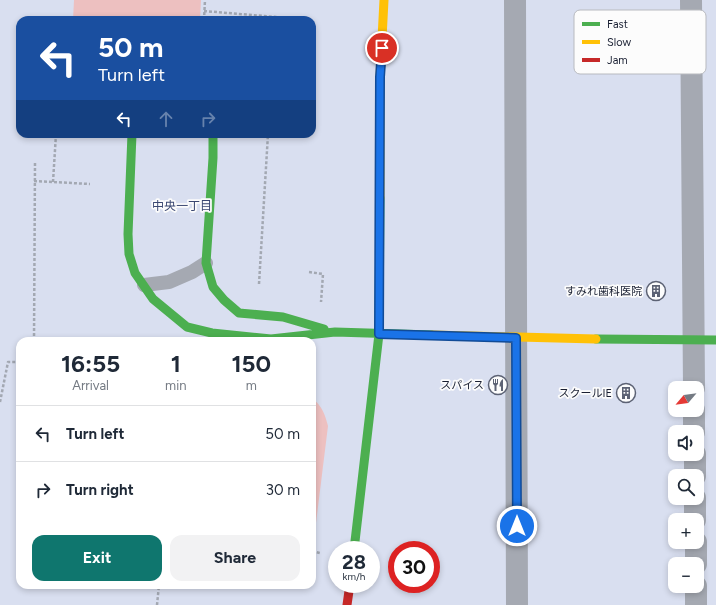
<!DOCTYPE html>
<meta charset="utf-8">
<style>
body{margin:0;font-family:Figtree,"Noto Sans JP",sans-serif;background:#f2f2f3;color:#1f2937;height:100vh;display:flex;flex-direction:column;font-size:15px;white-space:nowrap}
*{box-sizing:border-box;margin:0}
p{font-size:13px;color:#747a83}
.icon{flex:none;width:22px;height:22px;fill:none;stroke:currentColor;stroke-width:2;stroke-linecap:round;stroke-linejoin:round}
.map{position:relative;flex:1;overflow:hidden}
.sheet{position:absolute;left:16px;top:337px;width:300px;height:252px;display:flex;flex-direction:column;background:#fff;border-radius:12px;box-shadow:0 2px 6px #0003}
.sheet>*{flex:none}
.banner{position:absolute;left:16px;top:16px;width:300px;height:122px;border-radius:12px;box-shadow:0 2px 6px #0003;background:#1a4fa0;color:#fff;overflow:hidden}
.needle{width:26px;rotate:241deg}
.tools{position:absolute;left:668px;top:381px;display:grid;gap:8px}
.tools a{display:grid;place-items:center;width:36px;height:36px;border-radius:8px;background:#fff;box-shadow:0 2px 6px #0003;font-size:20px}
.speed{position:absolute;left:328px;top:541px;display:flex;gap:8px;font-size:20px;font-weight:700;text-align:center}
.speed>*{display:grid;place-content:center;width:52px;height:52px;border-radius:50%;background:#fff;box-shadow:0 2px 6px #0003;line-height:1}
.speed small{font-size:10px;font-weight:400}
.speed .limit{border:6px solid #d22;background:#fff;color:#111}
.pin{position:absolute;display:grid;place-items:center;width:34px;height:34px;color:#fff;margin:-17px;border:2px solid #fff;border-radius:50%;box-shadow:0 1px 4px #0007}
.me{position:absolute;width:44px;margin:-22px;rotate:0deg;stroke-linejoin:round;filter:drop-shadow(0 0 3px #0008)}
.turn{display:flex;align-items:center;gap:14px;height:84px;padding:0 16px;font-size:18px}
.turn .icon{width:52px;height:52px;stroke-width:2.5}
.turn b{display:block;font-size:28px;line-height:34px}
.lanes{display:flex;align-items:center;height:38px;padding:0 16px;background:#0003;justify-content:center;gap:20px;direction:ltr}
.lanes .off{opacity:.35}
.eta{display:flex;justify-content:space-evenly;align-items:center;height:68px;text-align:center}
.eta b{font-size:24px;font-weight:700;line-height:28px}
.button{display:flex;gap:8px;margin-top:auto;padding:8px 16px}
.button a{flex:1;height:46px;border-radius:12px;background:#0f766e;color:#fff;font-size:16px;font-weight:700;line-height:46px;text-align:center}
.button a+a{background:#f2f2f3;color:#1f2937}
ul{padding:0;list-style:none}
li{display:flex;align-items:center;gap:12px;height:56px;padding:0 16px;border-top:1px solid #e0e1e3}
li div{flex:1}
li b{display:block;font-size:15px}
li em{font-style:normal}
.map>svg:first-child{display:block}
.green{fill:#edc0c0}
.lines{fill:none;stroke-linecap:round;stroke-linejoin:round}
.path{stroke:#a3a8b2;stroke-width:2.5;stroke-dasharray:3 2;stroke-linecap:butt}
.lane{stroke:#a5a9b2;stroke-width:14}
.street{stroke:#a5a9b2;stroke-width:22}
.fast{stroke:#4caf50;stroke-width:9}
.slow{stroke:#ffc107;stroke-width:9}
.jam{stroke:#c62828;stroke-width:9}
.route-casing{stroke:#114b97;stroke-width:10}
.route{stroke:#1a73e8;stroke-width:7}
.labels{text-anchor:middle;stroke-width:3.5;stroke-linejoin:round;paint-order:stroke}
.poi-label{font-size:11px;fill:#191f32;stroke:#fcfcfc;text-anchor:end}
.neighbourhood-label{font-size:12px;fill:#3b4872;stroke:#fcfcfc}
.key{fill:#fcfcfc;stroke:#b8babf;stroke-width:1}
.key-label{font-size:11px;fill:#191f32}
</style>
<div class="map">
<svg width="716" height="605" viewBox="0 0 716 605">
<rect width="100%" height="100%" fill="#d9dff0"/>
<!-- green -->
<path class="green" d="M74,0H201L200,20H73Z
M312,398C322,406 325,414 328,426L315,531L312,534Z"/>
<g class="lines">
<!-- path -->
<path class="path" d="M204,11L276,17V20
M204,20L205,0
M34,181L90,184
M53,182L56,134
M309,272L323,274L321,302
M259,284L268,134
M34,341L35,163
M0,402L8,362H20
M312,551L320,553
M157,605L159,585"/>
<!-- lane -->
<path class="lane" d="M144,285L169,282L192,272L206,263"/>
<!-- street -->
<path class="street" d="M515,0L517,605
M691,0L694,388
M694,410V432
M695,454V476
M695,498V520
M696,542V564
M696,586V605"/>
<!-- fast -->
<path class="fast" d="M132,134L128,234L129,254L135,273L153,299L187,327L212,333L271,339L335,332L432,335
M213,134V158L206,263L213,287L224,300L239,313L283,317L324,329
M596,339L716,340
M354,550L379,334L380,198"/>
<!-- slow -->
<path class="slow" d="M380,198V77L384,0
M432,335L596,339"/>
<!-- jam -->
<path class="jam" d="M347,605L350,584"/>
</g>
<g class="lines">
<defs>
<path id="route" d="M382,48L380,77L379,334L516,338L517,526"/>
</defs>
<!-- route casing -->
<use href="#route" class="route-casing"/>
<!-- route -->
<use href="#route" class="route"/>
</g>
<!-- icons -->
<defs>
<symbol id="building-ring" viewBox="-11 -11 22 22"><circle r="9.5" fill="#fcfcfc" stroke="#5c6274" stroke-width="1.5"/><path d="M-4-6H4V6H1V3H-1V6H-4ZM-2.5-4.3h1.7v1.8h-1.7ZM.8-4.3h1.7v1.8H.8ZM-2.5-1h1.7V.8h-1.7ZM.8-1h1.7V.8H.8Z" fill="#5c6274"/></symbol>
<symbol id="restaurant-ring" viewBox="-11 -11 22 22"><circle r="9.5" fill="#fcfcfc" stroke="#5c6274" stroke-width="1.5"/><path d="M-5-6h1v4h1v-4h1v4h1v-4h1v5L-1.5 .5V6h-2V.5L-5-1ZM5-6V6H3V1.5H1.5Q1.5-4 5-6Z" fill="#5c6274"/></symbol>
</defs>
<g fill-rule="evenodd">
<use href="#building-ring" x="645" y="280" width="22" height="22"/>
<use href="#restaurant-ring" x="487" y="374" width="22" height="22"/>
<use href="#building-ring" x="615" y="382" width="22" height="22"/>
</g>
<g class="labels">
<!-- poi labels -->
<g class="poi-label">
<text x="642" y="295">すみれ歯科医院</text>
<text x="484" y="389">スパイス</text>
<text x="612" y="397">スクールIE</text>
</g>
<!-- neighbourhood labels -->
<g class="neighbourhood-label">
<text x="182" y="210">中央一丁目</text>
</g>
</g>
<!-- legend -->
<rect x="574" y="10" width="132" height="64" rx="6" class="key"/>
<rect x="582" y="22" width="18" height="4" fill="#4caf50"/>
<rect x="582" y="40" width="18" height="4" fill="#ffc107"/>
<rect x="582" y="58" width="18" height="4" fill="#c62828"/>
<g class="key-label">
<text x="607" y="28">Fast</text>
<text x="607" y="46">Slow</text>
<text x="607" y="64">Jam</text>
</g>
</svg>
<div class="tools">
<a><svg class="needle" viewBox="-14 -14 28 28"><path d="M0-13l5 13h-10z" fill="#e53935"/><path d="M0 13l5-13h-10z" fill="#747a83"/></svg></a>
<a><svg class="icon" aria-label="sound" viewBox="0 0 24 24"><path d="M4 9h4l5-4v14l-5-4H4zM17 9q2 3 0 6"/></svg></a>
<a><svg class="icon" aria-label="search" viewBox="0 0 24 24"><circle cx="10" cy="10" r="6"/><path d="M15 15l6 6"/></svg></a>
<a>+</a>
<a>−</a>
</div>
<div class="speed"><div>28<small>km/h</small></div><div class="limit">30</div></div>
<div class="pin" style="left:382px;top:48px;background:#d93025"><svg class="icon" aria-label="arrive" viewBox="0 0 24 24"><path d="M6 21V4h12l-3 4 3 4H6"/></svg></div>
<svg class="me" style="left:517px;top:526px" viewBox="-20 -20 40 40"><circle r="17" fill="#1a73e8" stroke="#fff" stroke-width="3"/><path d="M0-11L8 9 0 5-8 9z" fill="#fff"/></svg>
<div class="banner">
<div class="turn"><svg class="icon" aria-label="left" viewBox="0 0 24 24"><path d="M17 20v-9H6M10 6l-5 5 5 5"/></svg><div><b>50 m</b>Turn left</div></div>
<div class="lanes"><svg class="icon" aria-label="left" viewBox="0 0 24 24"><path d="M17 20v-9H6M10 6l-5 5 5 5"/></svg><svg class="icon off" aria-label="ahead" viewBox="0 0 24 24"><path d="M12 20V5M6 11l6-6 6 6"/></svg><svg class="icon off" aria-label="right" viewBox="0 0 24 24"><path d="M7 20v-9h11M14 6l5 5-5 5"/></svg></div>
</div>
<section class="sheet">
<div class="eta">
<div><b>16:55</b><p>Arrival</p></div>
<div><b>1</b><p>min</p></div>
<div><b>150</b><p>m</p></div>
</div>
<ul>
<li><svg class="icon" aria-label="left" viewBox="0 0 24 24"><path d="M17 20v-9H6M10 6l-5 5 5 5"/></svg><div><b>Turn left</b></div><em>50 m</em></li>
<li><svg class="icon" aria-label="right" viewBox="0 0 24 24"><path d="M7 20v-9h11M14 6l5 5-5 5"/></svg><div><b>Turn right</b></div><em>30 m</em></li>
</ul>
<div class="button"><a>Exit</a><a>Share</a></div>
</section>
</div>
